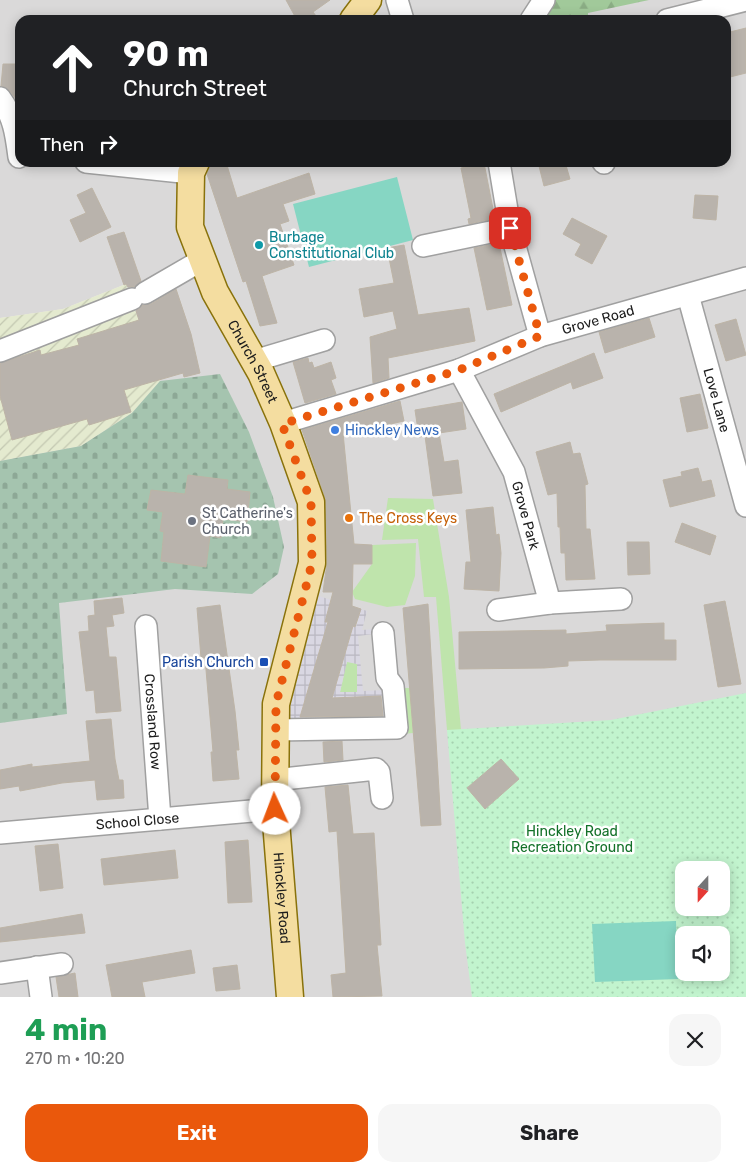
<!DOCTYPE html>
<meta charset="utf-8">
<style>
body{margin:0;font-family:Rubik,sans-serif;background:#f6f6f6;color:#202124;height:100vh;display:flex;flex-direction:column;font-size:19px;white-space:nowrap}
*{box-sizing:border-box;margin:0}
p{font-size:16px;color:#757577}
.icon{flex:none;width:28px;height:28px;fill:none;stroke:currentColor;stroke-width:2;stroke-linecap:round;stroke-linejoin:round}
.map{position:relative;height:997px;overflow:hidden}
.panel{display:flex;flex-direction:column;background:#fff;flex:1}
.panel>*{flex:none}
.top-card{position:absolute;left:15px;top:15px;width:716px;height:152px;border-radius:15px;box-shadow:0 2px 12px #0003;background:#202124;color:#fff;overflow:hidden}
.needle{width:32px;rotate:201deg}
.fabs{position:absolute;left:675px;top:861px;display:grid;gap:10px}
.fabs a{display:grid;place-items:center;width:55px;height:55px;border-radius:10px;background:#fff;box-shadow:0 2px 12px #0003;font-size:25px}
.pin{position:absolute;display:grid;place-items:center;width:42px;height:42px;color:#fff;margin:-21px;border-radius:10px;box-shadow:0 2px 8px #0006}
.me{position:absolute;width:55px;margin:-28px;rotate:358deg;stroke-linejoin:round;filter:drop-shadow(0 0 4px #0008)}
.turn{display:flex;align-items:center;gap:18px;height:105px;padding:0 25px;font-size:22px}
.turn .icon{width:65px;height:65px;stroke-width:2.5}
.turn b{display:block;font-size:35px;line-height:42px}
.then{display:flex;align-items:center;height:48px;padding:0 25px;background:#0003;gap:10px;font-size:19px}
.round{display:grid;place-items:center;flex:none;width:52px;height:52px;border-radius:15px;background:#f6f6f6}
.headline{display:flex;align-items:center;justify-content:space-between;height:85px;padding:0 25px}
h1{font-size:30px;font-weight:700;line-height:38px;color:#1e9e55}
.primary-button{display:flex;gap:10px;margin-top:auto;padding:10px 25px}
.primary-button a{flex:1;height:58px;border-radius:15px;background:#ea580c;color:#fff;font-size:20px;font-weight:700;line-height:58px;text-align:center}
.primary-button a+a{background:#f6f6f6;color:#202124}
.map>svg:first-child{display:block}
.residential{fill:#dad9d9;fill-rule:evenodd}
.farmland{fill:url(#farmland-furrows)}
.grass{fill:#bfe4ac}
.forest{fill:url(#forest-firs)}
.cemetery{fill:url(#cemetery-stones)}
.park{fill:url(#park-dots);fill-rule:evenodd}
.pitch{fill:#86d6c3}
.plaza{fill:url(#plaza-grid);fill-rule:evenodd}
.building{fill:#b9b3ac;stroke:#bdb4a6}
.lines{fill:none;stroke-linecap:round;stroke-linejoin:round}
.minor-casing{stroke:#a0a0a0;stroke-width:24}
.major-casing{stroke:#89720b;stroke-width:29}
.minor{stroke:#fff;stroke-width:21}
.major{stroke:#f4dda0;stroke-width:26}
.route{stroke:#ea580c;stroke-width:9;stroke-dasharray:0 16.2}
.culture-dot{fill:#0f9aa8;stroke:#fff;stroke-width:2}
.shop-dot{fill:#3f7fe0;stroke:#fff;stroke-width:2}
.food-dot{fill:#e8710a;stroke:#fff;stroke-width:2}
.worship-dot{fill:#6b7280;stroke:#fff;stroke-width:2}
.transit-dot{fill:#1a4fb4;stroke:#fff;stroke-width:2}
.labels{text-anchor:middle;stroke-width:5;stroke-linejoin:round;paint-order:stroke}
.culture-label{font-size:14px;fill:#0d838f;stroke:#fff;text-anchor:start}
.street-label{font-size:14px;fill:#1c1c1c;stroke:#fff}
.shop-label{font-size:14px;fill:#366cbe;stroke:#fff;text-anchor:start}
.worship-label{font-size:14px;fill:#5b616d;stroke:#fff;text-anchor:start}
.food-label{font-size:14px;fill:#c56008;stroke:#fff;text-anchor:start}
.transit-label{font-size:14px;fill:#164399;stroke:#fff;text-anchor:end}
.park-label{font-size:14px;fill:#137129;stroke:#fff}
</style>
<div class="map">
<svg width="746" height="997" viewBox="0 0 746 997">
<defs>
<pattern id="farmland-furrows" width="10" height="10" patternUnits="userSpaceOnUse" patternTransform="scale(1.25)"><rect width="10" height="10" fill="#e4eacf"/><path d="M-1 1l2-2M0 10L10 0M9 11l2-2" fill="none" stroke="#c3c8b1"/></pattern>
<pattern id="forest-firs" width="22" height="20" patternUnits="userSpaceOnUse" patternTransform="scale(1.25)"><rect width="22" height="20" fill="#a1c99a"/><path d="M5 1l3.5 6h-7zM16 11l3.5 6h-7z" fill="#8aac84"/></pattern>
<pattern id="cemetery-stones" width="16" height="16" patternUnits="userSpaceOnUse" patternTransform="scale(1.25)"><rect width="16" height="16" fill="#a5c4af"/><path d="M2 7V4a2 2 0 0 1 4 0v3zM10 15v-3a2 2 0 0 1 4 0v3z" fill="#8da896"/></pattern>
<pattern id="park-dots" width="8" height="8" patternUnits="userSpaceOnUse" patternTransform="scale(1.25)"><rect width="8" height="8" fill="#c2f4ce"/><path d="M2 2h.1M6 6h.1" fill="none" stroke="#a6d1b0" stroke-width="1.8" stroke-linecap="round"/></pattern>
<pattern id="plaza-grid" width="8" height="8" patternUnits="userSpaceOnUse" patternTransform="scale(1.25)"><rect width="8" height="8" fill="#d9d7e2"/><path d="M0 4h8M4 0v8" fill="none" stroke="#bab8c1"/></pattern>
</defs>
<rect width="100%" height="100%" fill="#edebe2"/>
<!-- residential -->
<path class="residential" d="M0,0H746V997H0V461L81,446L126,284L63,309L0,318ZM20,20H726V162H20ZM684,870H721V908H684ZM684,935H721V972H684Z"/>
<!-- farmland -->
<path class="farmland" d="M126,284L160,381L132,413L81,446L0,461V318L63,309Z"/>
<!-- grass -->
<path class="grass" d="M388,498L433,499L449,597L461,730H447L436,597H424L418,539L382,540Z
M416,543L415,576L405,605L387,607L355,599L352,592L372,564V545Z
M347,661L357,664V692H340Z
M398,688H410L413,733L403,734Z"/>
<!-- forest -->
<path class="forest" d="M549,0H649L588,13V20H537Z"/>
<!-- cemetery -->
<path class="cemetery" d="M220,374L249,432L273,497L284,547L278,574L252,594L175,589L59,603L67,714L0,723V461L81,446L132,413L160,381Z"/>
<!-- park -->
<path class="park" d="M746,693V997H472L465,943L447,730L611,720ZM684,870H721V908H684ZM684,935H721V972H684Z"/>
<!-- pitch -->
<path class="pitch" d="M397,177L413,240L309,267L293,204Z
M676,921L678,979L595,982L592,924Z"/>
<!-- plaza -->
<path class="plaza" d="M316,595L331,600L325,621L328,622L300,717L324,724L289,720L285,716Z
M361,609L367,611L362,630L374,629V634L358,636L363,691L385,690L390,718L384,722L383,696L332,698L353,626L356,627ZM347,662L357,664V692H340Z"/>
<!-- building -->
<path class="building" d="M286,0H330L313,12L319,20H297Z
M746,28V73L726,78V33Z
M3,64H20V99H16L10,91L1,86Z
M211,162H226L237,198L309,173L315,194L283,204L289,221L280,224L294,265L262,276L277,323L260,326L246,281L243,282L207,174Z
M538,162H565L570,179L544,186Z
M484,163L494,214H492L493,219L469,224L468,219L471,218L461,168Z
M92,188L111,227L80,242L70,220L86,213L77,195Z
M695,195L718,196L716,220L693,218Z
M572,218L607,236L592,264L575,255L581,244L563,234Z
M124,232L141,281L134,287H128L126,284L124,285L107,237Z
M499,243L512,305L487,310L474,248Z
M404,245L418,315L469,308L475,341L388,358L389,378L373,383L370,337L397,329L393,311L364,317L359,289L394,283L387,248Z
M176,289L191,334L200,373L184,377L183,373L124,390L131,412L89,425L87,419L12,440L0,396V363L40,350L41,355L79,345L77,339L139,320L136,311L143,305L151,304Z
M649,318L655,337L605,353L599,332Z
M736,319L746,355L726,361L715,325Z
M594,353L603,378L573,389L571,382L501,412L494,394Z
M308,358L309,363L312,362L314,368L331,362L336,378L331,380L336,394L305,403L293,362Z
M700,394L708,428L687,432L680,398Z
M400,401L404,421L377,427V424L343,433L354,544L372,545V564H353L352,606L361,609L355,627L353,626L332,698L381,696L383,716L300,717L328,622H325L333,592H323L327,563L325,497L302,430Z
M462,402L466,429L439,433L444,462L458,460L462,493L433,496L425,436L419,437L415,410Z
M570,442L573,454L580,453L588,484L585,485L586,529H590L595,579L566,580L565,553H561L560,527H558L557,493L548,495L536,452Z
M698,468L702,482L711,480L715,496L670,507L663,480L682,476L681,472Z
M188,475L228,480L227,489L250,492L247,522L223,519L221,538L210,536L206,567L161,561L164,532L160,531L163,512L147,510L151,490L185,494Z
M493,507L496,535L499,534L501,553L499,591L464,589L466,562H471L466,510Z
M682,523L716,536L710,555L675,542Z
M627,542H649L650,574L628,575Z
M122,598L124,613L112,615L114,626L106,627L109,657H116L121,711L96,713L94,690L86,691L79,632L89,631L88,616L95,615L94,601Z
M725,601L741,684L718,687L704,605Z
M428,604L441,825L421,826L403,608Z
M220,605L235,711L239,750H236L239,779L213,781L211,752H213L205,658H201L197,608Z
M664,623V640H676V660H600L568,661V666L544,668L459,669V632L566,630V634L607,631L606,625Z
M111,719L115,759L119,780H123L124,798L97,800L95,780L62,783L20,791L19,786L0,789V770L32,764V767L90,761L86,721Z
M342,741L343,760L324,762L323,742Z
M501,759L519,779L485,809L467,788Z
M348,785L353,834L374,833L381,945H377L382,996L333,997L331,975L346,973L337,831L329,832L325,787Z
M248,840L252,902L228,903L225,842Z
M58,844L63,888L40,891L35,846Z
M175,850L178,878L104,885L101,859Z
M82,914L85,933L0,942V928Z
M191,950L195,973L142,982L145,997H112L106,965Z
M237,965L240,989L216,991L213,968Z
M75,973L78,997H59L56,977Z"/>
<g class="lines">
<defs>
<g id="minor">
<path d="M397,0L403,20"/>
<path d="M531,20L544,0"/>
<path d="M667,20L746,0"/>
<path d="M0,98C14,117 16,134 19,157"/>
<path d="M86,162L191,173"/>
<path d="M499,162L510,228L540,336"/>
<path d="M603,162L604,163"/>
<path d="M423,246L510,228"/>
<path d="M145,293L202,260"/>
<path id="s1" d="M688,295L746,506"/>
<path d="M0,351L132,299"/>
<path d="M254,361L324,340"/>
<path id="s2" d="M459,370L514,472L550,603L621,599"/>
<path id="s3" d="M283,423L459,370L540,336L746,278"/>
<path d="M498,610L550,603"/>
<path id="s4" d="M146,626L160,819"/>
<path d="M275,730L397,728L393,686L387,678L383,633"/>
<path d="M274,780L376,769L379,772L382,798"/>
<path id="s5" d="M0,833L275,809"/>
<path d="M37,967L41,997"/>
<path d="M0,973L62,964"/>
</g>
<g id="major">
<path d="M353,20L368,0"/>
<path id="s6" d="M196,162L191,173L190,227L215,292L261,373L283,423L311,502L312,563L276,704L275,809L290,997"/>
</g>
</defs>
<!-- minor casing -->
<use href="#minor" class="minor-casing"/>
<!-- major casing -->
<use href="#major" class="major-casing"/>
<!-- minor -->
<use href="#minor" class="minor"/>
<!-- major -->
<use href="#major" class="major"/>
</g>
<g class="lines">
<!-- route -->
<path class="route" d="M275,809L276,704L312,563L311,502L282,424L459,370L540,336L510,228"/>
</g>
<!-- markers -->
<circle class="culture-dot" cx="259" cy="245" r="5"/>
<circle class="shop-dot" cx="335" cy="430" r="5"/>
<circle class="food-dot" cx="349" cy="518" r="5"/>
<circle class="worship-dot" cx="192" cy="521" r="5"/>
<rect class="transit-dot" x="259" y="657" width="10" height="10" rx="2.5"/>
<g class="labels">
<!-- culture labels -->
<g class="culture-label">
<text x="269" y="242">Burbage<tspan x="269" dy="16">Constitutional Club</tspan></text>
</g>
<!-- street labels -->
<g class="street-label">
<text dy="5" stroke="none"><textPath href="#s3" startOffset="332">Grove Road</textPath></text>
<text dy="5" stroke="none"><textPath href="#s6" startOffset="215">Church Street</textPath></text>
<text dy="5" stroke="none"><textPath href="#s1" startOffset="109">Love Lane</textPath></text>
<text dy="5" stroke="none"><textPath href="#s2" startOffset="161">Grove Park</textPath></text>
<text dy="5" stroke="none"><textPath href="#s4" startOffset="96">Crossland Row</textPath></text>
<text dy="5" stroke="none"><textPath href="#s5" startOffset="138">School Close</textPath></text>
<text dy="5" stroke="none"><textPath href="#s6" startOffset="768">Hinckley Road</textPath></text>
</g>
<!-- shop labels -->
<g class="shop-label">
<text x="345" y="435">Hinckley News</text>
</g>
<!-- worship labels -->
<g class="worship-label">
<text x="202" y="518">St Catherine's<tspan x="202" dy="16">Church</tspan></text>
</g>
<!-- food labels -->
<g class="food-label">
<text x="359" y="523">The Cross Keys</text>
</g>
<!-- transit labels -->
<g class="transit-label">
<text x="254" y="667">Parish Church</text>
</g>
<!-- park labels -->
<g class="park-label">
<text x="572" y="836">Hinckley Road<tspan x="572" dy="16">Recreation Ground</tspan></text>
</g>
</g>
</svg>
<div class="fabs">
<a><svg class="needle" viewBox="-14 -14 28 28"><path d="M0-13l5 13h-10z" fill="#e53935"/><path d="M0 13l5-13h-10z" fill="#757577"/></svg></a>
<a><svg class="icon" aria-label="sound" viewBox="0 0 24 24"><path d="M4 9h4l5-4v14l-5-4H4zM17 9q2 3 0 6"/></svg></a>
</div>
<div class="pin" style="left:510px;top:228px;background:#d93025"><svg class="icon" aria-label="arrive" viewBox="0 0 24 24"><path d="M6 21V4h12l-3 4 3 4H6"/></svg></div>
<svg class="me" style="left:275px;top:809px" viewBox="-20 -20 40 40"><circle r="19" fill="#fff"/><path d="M0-13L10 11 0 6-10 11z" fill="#ea580c"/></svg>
<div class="top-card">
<div class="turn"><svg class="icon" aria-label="ahead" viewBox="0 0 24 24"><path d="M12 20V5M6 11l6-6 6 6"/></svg><div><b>90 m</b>Church Street</div></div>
<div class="then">Then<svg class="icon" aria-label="right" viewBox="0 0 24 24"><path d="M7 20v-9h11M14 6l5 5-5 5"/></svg></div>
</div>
</div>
<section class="panel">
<div class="headline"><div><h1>4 min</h1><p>270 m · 10:20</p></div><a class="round"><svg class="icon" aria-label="close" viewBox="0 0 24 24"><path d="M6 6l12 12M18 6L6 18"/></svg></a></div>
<div class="primary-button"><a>Exit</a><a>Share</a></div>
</section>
